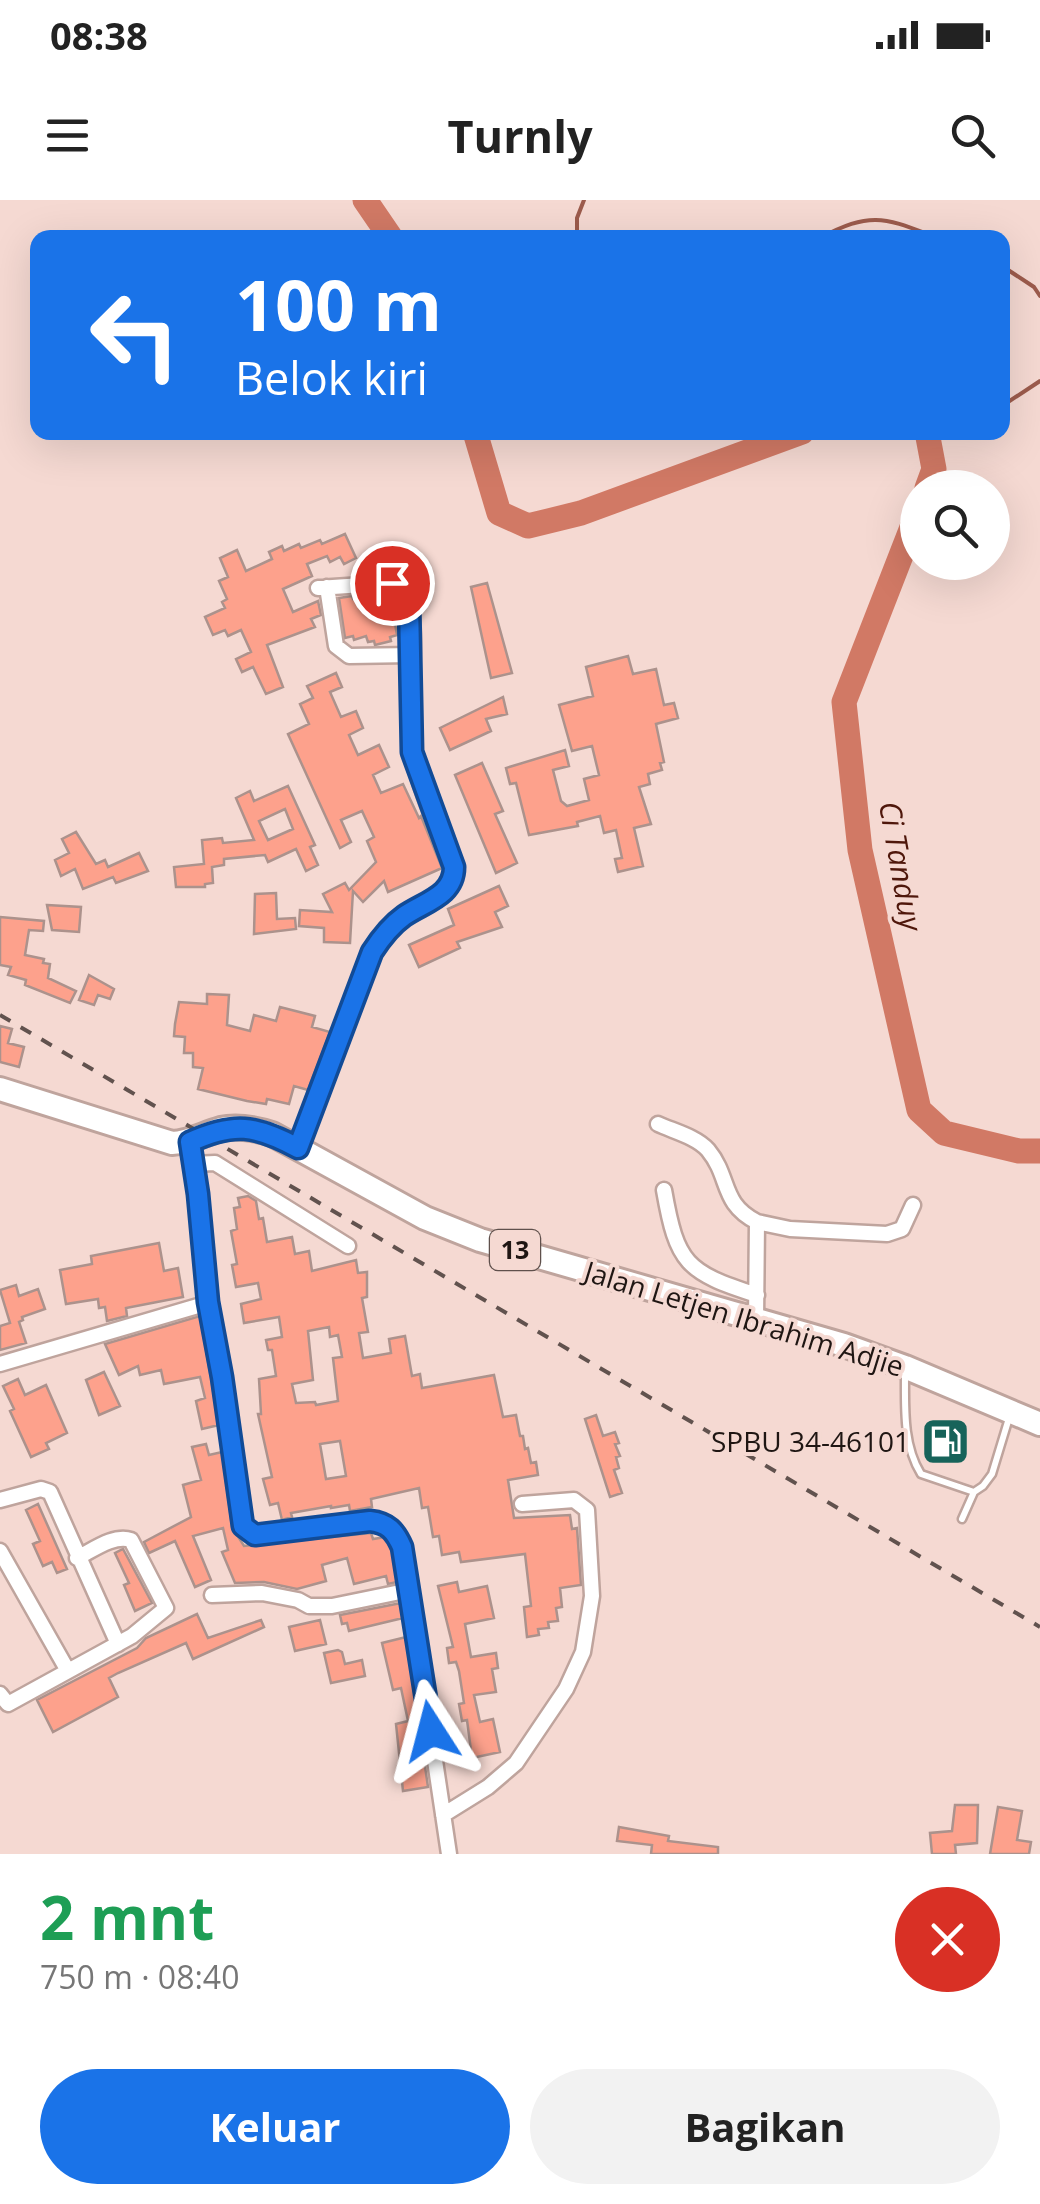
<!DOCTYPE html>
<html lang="id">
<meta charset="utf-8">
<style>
body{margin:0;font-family:"Open Sans",sans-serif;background:#f2f2f2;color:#222;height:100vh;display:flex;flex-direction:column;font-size:38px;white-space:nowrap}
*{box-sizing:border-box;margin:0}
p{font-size:32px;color:#767676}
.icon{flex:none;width:55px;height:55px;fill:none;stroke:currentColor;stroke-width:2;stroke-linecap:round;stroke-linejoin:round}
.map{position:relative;height:1654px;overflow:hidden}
.panel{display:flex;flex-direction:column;background:#fff;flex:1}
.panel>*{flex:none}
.hud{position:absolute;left:30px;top:30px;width:980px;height:210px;border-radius:20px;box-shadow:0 10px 40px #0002;background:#1a73e8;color:#fff;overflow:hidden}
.controls{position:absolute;left:900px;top:270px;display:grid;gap:20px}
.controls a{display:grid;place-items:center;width:110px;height:110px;border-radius:50%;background:#fff;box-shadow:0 10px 40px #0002;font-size:50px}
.pin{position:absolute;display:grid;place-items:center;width:85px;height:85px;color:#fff;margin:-42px;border:5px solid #fff;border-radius:50%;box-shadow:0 2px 10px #0007}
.me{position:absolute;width:110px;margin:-55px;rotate:351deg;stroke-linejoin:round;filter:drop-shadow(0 0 8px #0008)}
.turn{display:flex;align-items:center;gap:35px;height:210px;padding:0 40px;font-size:45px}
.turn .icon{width:130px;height:130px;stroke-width:2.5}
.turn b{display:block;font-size:70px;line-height:85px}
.round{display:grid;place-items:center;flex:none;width:105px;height:105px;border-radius:52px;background:#f2f2f2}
.head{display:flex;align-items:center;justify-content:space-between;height:170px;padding:0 40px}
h1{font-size:60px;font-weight:700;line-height:75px;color:#1e9e55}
.cta{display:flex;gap:20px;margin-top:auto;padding:20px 40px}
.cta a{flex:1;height:115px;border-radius:60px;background:#1a73e8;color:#fff;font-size:40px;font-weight:700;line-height:115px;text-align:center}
.cta a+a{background:#f2f2f2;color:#222}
.status{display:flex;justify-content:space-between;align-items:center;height:70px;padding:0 50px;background:#fff;direction:ltr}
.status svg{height:28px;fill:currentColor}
header{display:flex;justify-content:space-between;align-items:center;height:130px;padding:0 40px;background:#fff;font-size:45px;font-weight:700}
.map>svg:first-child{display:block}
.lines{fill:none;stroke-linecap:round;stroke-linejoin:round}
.stream{stroke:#9c5b4c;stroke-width:4}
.river{stroke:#d17965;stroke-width:25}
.building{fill:#fda18c;stroke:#ac928c;stroke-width:2.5;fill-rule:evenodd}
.service-casing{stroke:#bfa49d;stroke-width:11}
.minor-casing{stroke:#bfa49d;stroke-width:19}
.trunk-casing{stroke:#bfa49d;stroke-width:28}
.service{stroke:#fff;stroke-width:6}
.minor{stroke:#fff;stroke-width:14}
.trunk{stroke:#fff;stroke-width:22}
.rail{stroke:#61524e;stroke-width:4;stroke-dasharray:12 12;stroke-linecap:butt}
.route-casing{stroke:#114b97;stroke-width:25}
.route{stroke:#1a73e8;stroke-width:18}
.labels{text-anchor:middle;stroke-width:8;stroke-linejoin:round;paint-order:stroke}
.shield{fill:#f5d9d2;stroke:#5f504c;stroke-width:2.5}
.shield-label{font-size:25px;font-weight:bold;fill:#1f1613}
.street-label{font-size:28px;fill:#1f1613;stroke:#f5d9d2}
.poi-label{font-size:28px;fill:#1f1613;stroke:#f5d9d2;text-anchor:end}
.water-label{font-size:30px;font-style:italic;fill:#4f170b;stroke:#f5d9d2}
</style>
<div class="status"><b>08:38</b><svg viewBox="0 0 49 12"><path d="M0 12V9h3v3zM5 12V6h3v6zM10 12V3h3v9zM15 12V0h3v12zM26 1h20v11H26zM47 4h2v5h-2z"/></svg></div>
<header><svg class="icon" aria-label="menu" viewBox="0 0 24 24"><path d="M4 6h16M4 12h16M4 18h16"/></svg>Turnly<svg class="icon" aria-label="search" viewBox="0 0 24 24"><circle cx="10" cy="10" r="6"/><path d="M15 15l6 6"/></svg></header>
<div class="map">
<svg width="1040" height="1654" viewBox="0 0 1040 1654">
<rect width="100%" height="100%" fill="#f5d9d2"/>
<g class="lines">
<!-- stream -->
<path class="stream" d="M577,38V18L584,0
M820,38C873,10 885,18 938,38
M1002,66L1034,87L1040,96
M1002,206L1040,181
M927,233V232"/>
<!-- river -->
<path class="river" d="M365,0L391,38
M475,232L499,313L528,326L581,313L802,232
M927,232L934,269L927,288
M918,312L844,502L860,650L919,910L944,933L1019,951H1040"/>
</g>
<!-- building -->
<path class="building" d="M345,334L356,358L344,364L340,357L330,362L327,356L307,364L312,376L283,389L293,412L318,401L321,415L311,419L315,427L267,445L283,487L266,494L253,467L242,472L236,459L251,452L241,430L228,436L225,430L213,435L205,417L225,408L222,402L227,399L219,381L228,377L220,358L237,350L246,371L272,359L269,352L282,346L284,351L299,344L301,348L320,340L322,344Z
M487,383L512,473L491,478L471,387Z
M369,395H390L397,435L390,437L391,441L375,445L374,441L368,442L366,436L354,440L353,436L345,438L339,398L352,396L353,399Z
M628,456L633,474L656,469L664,505L674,503L678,518L656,524L664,562L660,563L662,570L648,574L650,584L639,587L651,624L634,628L643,666L618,672L615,659L622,658L616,630L604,633L600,616L577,622L578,626L529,635L516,583L510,584L506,568L565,550L569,566L553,570L561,601L567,606L589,600L584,579L599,575L592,546L572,551L559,505L593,496L586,467Z
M336,473L342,487L330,492L341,517L356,511L363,528L349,535L358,555L379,545L389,567L373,575L381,593L403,584L419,618L421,616L442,668L388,692L384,681L363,702L353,691L350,743L324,742V728L299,726L300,710L332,712L323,694L345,683L349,690L376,662L367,641L374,637L362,611L341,620L351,642L340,648L288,534L309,524L300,504L313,498L307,486Z
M503,497L507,514L486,519L491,531L450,550L440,528Z
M482,563L503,611L495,614L517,663L496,673L455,575Z
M288,586L315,645L310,647L318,665L306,671L296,649L268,662L265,655L224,659V665L212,667L213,683L205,684V687H176L174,667L204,664L202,640L222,638L223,643L254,640L236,598L250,591L254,601ZM285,609L293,629L268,640L259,621Z
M76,632L96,664L105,660L108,667L139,653L148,671L116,683L113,677L83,689L75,669L61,676L55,660L69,653L62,639Z
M499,686L508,706L495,712L502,727L457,742L460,748L419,767L409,745L454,725L448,709Z
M276,693L277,719L295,718L296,729L254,734L255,694Z
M47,705L81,707L79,732L52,730Z
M0,717L44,721L43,731L29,730L25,755L44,759L43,763L50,764L48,778L76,791L70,803L25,785L26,780L8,775L11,767L0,765Z
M89,775L114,789L110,799L98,795L94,805L79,800Z
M207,794L229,795L227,825L250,831L254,815L276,821L280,807L315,816L312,827L330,832L308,890L294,886L289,904L267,899L266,904L247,901L198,889L203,868L193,867V853H184L185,837L174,836L175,824L179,802L207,804Z
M0,826L12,829L8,843L24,847L19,867L0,862Z
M248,996L256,1001L259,1019L263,1018L267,1042L292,1037L295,1054L309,1051L312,1071L356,1060L358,1073L367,1072V1097L362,1098L368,1132L359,1133L363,1158L391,1153L389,1139L405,1136L412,1176L420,1174L422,1188L494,1175L503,1217L516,1215L520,1236H523L525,1249L528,1248L531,1263L536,1262L538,1275L508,1280L514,1318L570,1315L572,1329L577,1328L581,1385L560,1388L562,1407L556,1408L558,1421L548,1422L549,1428L538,1429L539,1435L527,1437L524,1407L531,1406L525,1354L461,1362L459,1352L442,1355L439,1336L433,1337L428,1307L422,1308L419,1288L371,1299L372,1307L350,1311L349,1305L331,1308V1306L291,1313L292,1317L282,1320L278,1303L270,1305L263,1279L272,1277L258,1214H261L259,1179L276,1176L272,1150H268L266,1140L282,1137L279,1117L244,1123L241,1104L261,1099L258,1083L236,1087L232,1065L237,1064L231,1031L237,1029L234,1008L240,1007L238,998ZM329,1127L330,1137L338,1135L342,1157L333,1158L338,1201L316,1205L315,1202L296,1203L292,1184L313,1180L308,1131ZM340,1241L346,1276L326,1279L320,1244Z
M159,1043L164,1071L178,1068L183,1097L126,1108L127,1116L107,1121L105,1107L99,1108L98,1099L66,1104L60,1070L92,1064L91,1056Z
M16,1085L19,1096L38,1089L45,1109L22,1117L23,1120L19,1122L26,1143L0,1150V1126L10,1123L0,1090Z
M200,1116L219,1225L202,1229L196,1201L205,1198L200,1177L164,1184L161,1170L140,1175L138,1166L119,1175L105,1144Z
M104,1172L120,1206L99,1215L86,1180Z
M18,1179L25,1195L46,1185L67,1233L46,1243L49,1249L31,1257L10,1211L14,1209L3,1186Z
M596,1215L603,1236L615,1232L619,1243L615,1244L620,1256L616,1257L619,1268L614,1270L622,1293L610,1297L585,1219Z
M206,1244L209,1255L222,1252L232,1327L244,1346L371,1333L373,1339L385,1337L392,1349L397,1382L388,1384L386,1376L354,1384L347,1358L322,1365L326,1381L297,1389L264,1382L235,1383L222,1352L228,1350L223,1328L193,1336L211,1380L195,1387L175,1341L149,1353L144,1342L191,1317L183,1285L201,1280L192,1247Z
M38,1304L67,1369L57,1373L52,1362L43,1366L33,1344L40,1341L26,1310Z
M123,1349L152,1403L135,1411L124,1385L129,1383L115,1353Z
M457,1382L459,1392L487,1386L494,1418L465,1424L471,1457L496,1453L498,1468L492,1469L496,1492L474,1495L480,1522L493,1519L500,1552L472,1558L467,1520L462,1521L459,1504L464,1503L459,1471L456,1462L449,1463L447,1448L453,1447L438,1386Z
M401,1403L403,1418L349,1431L347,1423L342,1424L340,1415Z
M197,1414L208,1438L261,1420L264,1427L193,1459L186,1443L118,1473L109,1478L118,1497L53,1532L37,1500L137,1448L146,1438Z
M320,1420L326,1444L295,1451L289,1427Z
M406,1437L428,1587L403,1591L396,1524L408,1521L401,1488L393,1490L382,1443Z
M338,1450L342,1452L345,1464L362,1460L365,1476L331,1483L324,1453Z
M955,1605H978L977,1643L955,1645L956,1654H932L930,1633L952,1631Z
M998,1607L1022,1611L1017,1640L1031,1642L1029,1654H990Z
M619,1627L669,1636L668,1641L718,1647V1654H651L652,1645L617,1641Z"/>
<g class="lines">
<defs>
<path id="service" d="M905,1175C905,1208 903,1245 921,1274L974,1292
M962,1319L974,1292L983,1286L992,1274L1009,1218"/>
<path id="minor" d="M327,387L336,446L349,456L412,455
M658,924C673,931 697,937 708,950C731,978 720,1003 757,1022L756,1120
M190,942L199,994L208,1103L223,1177L243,1326L255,1335L370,1321L383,1323L393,1330L403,1347L449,1654
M297,948L372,752C381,738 390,726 404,716C424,702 454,696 453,667C439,631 421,594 413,556C407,532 412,502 412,478C412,451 420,396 392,383L318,388
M193,964L215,963L348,1046
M664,990C677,1064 686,1072 757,1095
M757,1022L790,1029L887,1034L902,1029L913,1005
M0,1164L208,1103
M0,1300L41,1289L50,1292L118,1444
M0,1351L68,1471
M212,1395L262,1393L298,1400L309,1406H332L410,1390
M0,1494L8,1504L132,1436L166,1408L131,1340C114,1334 93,1350 77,1358
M443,1615L488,1587L516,1563L566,1489L583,1452L592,1396L587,1310L574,1300L522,1304"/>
<path id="trunk" d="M0,889L172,943C191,942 203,934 221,929C238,925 256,929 272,934L425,1018L480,1040L844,1145L905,1167L1040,1224"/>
</defs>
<!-- service casing -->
<use href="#service" class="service-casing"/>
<!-- minor casing -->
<use href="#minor" class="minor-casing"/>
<!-- trunk casing -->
<use href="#trunk" class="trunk-casing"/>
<!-- service -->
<use href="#service" class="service"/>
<!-- minor -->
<use href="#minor" class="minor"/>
<!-- trunk -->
<use href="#trunk" class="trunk"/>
<!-- rail -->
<path class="rail" d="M0,815L1040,1427"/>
</g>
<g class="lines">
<defs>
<path id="route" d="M392,383L402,388L409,403L412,552L454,667C454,696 424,702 404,716C390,726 381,738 372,752L298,948C255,925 234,922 190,942L198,994L208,1102L222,1177L243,1326L255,1335L370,1321C388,1323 395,1331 402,1347L431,1531"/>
</defs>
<!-- route casing -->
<use href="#route" class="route-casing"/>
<!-- route -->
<use href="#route" class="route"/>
</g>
<!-- icons -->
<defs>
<symbol id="fuel-square" viewBox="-11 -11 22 22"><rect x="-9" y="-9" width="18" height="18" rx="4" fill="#17635a" stroke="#f5d9d2"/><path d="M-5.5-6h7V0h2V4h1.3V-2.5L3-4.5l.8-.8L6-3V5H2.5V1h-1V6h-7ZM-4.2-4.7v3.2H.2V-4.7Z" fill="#fff"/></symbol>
</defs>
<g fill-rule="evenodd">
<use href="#fuel-square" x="918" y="1214" width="55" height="55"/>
</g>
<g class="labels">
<!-- shield labels -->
<rect class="shield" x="490" y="1030" width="50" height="40" rx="8"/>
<g class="shield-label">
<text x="515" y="1059">13</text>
</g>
<!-- street labels -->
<g class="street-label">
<text transform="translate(744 1119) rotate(17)" y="10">Jalan Letjen Ibrahim Adjie</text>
</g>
<!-- poi labels -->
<g class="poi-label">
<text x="910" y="1252">SPBU 34-46101</text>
</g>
<!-- water labels -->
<g class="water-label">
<text transform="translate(900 666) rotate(80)" y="10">Ci Tanduy</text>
</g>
</g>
</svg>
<div class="controls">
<a><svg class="icon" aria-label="search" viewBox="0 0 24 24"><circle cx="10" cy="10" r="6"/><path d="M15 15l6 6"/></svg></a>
</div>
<div class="pin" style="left:392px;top:383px;background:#d93025"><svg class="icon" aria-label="arrive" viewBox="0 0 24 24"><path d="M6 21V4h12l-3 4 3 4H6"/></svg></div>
<svg class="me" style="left:431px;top:1531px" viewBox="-20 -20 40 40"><path d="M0-17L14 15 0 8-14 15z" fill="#1a73e8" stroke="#fff" stroke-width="4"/></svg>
<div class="hud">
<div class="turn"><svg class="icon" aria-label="left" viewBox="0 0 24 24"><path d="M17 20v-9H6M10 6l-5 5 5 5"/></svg><div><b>100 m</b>Belok kiri</div></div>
</div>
</div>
<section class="panel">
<div class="head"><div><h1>2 mnt</h1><p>750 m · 08:40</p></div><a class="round" style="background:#d93025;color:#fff"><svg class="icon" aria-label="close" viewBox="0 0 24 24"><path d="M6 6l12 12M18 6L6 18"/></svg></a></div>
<div class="cta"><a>Keluar</a><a>Bagikan</a></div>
</section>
